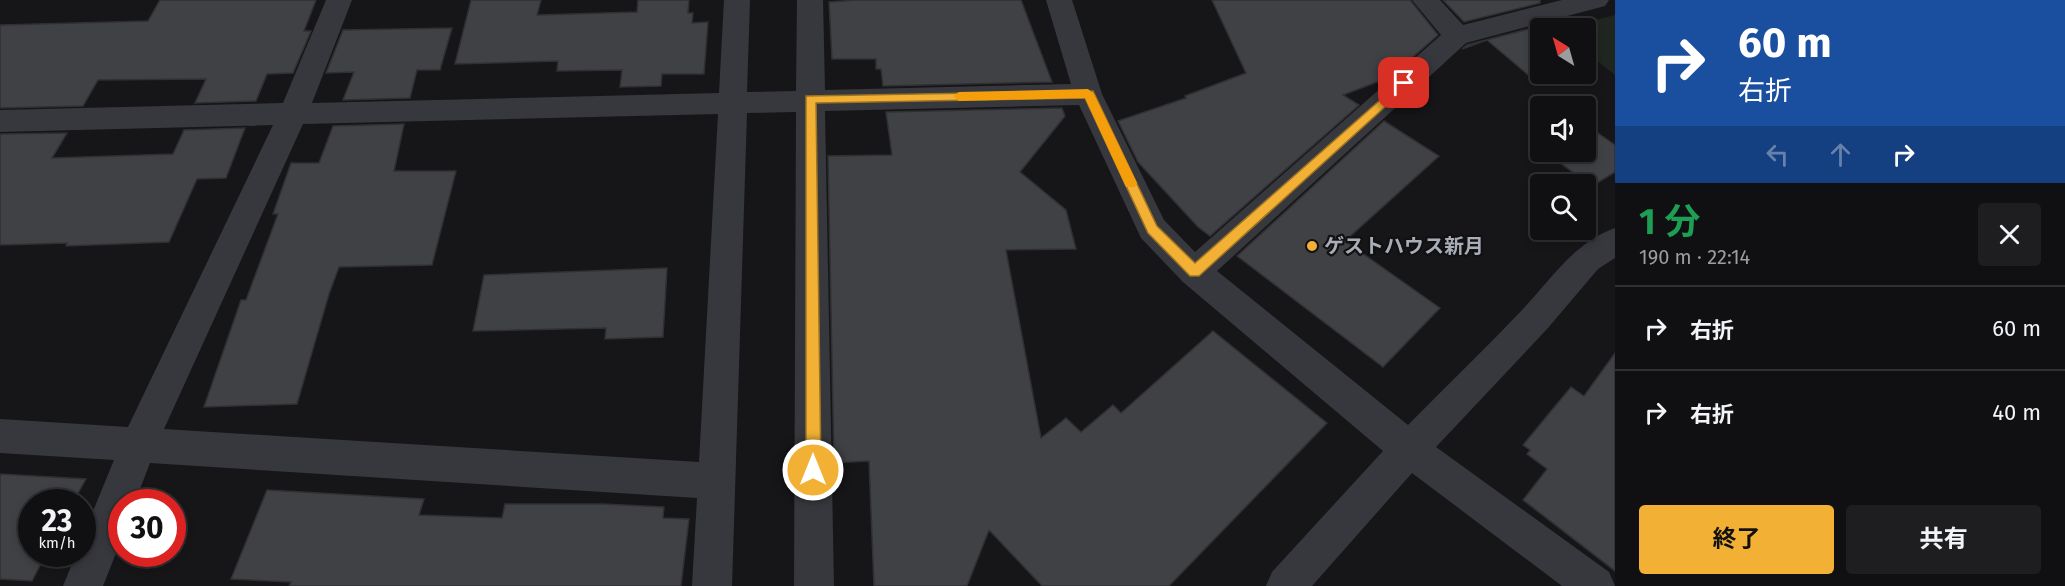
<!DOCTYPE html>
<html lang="ja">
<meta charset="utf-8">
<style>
body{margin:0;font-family:"Fira Sans","Noto Sans JP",sans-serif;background:#1e1e20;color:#f1f3f6;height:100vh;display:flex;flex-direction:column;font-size:22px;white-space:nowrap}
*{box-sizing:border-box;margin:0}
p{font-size:20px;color:#9c9d9f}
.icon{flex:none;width:33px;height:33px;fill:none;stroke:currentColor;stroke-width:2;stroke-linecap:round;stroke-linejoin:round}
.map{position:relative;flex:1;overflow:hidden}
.side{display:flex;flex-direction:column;background:#101012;width:450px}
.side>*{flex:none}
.hud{background:#1a4fa0;color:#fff;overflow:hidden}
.needle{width:39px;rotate:323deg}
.tools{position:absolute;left:1530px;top:18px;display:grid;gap:12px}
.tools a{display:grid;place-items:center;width:66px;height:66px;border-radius:6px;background:#101012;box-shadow:0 3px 9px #0003,0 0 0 2px #303032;font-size:30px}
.speed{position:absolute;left:18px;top:489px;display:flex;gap:12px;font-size:30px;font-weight:700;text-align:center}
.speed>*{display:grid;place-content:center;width:78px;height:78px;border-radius:50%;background:#101012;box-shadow:0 3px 9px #0003,0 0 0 2px #303032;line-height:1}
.speed small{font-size:15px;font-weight:400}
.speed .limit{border:9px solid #d22;background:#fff;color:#111}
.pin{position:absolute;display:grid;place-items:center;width:51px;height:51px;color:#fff;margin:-26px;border-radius:12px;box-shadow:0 3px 9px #0006}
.me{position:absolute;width:66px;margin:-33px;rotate:0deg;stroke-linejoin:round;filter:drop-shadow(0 0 4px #0008)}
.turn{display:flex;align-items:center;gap:21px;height:126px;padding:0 24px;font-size:27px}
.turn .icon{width:78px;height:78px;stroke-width:2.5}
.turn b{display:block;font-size:42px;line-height:51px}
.lanes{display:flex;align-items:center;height:57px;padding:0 24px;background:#0003;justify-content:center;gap:30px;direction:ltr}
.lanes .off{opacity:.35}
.round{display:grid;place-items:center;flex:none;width:63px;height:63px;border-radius:6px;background:#1e1e20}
.headline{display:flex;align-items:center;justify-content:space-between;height:102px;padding:0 24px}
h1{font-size:36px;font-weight:700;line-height:45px;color:#1e9e55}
.button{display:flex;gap:12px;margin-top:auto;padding:12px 24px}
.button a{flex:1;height:69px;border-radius:6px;background:#f2b134;color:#111;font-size:24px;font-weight:700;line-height:69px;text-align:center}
.button a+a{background:#1e1e20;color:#f1f3f6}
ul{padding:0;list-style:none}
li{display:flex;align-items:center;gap:18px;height:84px;padding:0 24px;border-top:2px solid #303032}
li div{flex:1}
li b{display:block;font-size:22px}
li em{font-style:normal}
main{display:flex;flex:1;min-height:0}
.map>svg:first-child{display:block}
.green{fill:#1e261f}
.building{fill:#404145;stroke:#303034;stroke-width:1.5}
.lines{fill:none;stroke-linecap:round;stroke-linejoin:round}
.minor{fill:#37383d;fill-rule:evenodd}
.route{fill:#f2b134;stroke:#9d7322;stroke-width:1.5}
.slow{fill:#f59e0b}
.poi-dot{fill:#f2b134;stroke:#111113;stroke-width:2}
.labels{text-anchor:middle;stroke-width:4.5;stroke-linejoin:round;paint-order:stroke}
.poi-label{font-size:20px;font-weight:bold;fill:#a8adb8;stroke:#111113;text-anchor:start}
</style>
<main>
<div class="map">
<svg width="1615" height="586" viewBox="0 0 1615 586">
<rect width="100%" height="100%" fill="#161618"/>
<!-- green -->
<path class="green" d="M1615,15V75L1586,52V28H1564Z"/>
<!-- building -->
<path class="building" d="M160,0H316L304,31H311L293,73L267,74L256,101L195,103L206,79L98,80L83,106L0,108V25L148,21Z
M471,0H541L537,15L637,12L638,0H689L688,13H693L692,23L708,22L704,74H662L661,86L620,87L622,70L557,71L558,61L455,64Z
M857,0H1021L1052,82L883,86L881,69H876V59H832L829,2Z
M1212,0H1410L1438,35L1390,77L1343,95L1359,105L1210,236L1198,227L1138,162L1118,121L1186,98L1185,96L1246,73Z
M1443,0H1540V3L1464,22Z
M1540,26V85L1487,40L1462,49L1467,45Z
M452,28L440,70H417L410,98L343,100L354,72L326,73L343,30Z
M1062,108L1065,116L1020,172L1066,210L1076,249L1006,250L1041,438L1066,418L1081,432L1113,405L1121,413L1213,331L1327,423L1169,586H1042L989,530L967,586H874L869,461L834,463L828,156L892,155L886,112Z
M1384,121L1439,156L1345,241L1440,308L1383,367L1237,256Z
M404,124L394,171H456L432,265L339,267L329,294L297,404L204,407L241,300H246L278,214H273L291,163H319L333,126Z
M245,128L226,178L197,179L169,242L66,246L67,243L0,245V134L67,133L52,158L173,154L184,130Z
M1595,131L1615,145V172L1592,186L1552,157L1561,152H1586V137Z
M667,268L663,337L605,339L606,328L473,331L484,275Z
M1615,353V571L1523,500L1547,469L1527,454L1530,450L1523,445L1571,387L1584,396Z
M0,474L86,479L73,502H32V554H46L32,581L0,579Z
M267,490L424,499L419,515L502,518L505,504H603L664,507L663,518L689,519L681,586H289L291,582L231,579Z"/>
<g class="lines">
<!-- minor -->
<path class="minor" d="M326,0H352L312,103L719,93L724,0H750L747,92L796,91L797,0H823L825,90L1071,84L1046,0H1072L1102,94L1164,220L1195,252L1441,35L1412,0H1440L1463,25L1562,0H1609L1605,6L1466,43L1217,271L1408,425C1446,386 1486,348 1524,308C1551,279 1575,242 1615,228V258L1598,269L1548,328L1436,447L1609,572L1615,586H1562L1412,473L1312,586H1266L1272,572L1383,451L1183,282L1141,238L1079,105L825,111L834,586H794L796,112L747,113L732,586H692L697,498L150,463L135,502H122V538L103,586H63L76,554H82V538L114,460L0,453V419L128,427L273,125L0,132V110L283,103ZM718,114L699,462L164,429L303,124Z"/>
</g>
<!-- route -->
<path class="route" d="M1404,79L1410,83L1408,86L1199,276H1190L1148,233L1085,98L816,103L821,470L819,475L813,477L808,475L806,470V96L1093,91L1157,226L1195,263Z"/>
<!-- slow -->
<path class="slow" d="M1088,89L1094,94L1137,183L1135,187H1126L1085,98L959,101L953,96L959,92Z"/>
<!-- markers -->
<circle class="poi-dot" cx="1312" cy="246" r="6"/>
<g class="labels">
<!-- poi labels -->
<g class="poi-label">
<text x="1324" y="253">ゲストハウス新月</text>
</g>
</g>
</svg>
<div class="tools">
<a><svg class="needle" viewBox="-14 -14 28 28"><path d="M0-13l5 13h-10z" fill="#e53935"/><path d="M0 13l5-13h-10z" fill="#9c9d9f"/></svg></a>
<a><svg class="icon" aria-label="sound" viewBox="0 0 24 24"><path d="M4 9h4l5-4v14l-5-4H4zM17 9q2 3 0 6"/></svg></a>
<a><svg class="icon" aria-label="search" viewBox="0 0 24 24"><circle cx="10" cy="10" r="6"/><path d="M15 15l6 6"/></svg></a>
</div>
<div class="speed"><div>23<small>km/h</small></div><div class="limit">30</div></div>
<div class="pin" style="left:1404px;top:83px;background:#d93025"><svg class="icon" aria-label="arrive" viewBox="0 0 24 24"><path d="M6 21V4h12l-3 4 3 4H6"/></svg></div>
<svg class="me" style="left:813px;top:470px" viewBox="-20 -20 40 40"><circle r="17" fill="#f2b134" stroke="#fff" stroke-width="3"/><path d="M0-11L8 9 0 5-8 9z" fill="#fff"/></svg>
</div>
<section class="side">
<div class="hud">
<div class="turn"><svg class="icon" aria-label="right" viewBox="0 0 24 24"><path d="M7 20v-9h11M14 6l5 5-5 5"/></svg><div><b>60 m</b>右折</div></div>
<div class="lanes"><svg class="icon off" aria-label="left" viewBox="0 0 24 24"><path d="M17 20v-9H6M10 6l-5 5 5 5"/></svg><svg class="icon off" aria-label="ahead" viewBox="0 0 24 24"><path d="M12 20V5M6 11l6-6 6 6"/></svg><svg class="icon" aria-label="right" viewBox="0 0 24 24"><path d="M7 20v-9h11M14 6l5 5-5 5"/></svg></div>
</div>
<div class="headline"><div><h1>1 分</h1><p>190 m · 22:14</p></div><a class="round"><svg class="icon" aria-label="close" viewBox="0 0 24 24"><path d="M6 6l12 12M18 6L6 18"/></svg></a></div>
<ul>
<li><svg class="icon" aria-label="right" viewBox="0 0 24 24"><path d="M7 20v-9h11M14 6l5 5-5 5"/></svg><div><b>右折</b></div><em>60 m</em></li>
<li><svg class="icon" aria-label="right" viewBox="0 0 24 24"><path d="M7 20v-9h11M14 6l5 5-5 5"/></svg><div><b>右折</b></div><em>40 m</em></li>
</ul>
<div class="button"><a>終了</a><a>共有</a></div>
</section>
</main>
